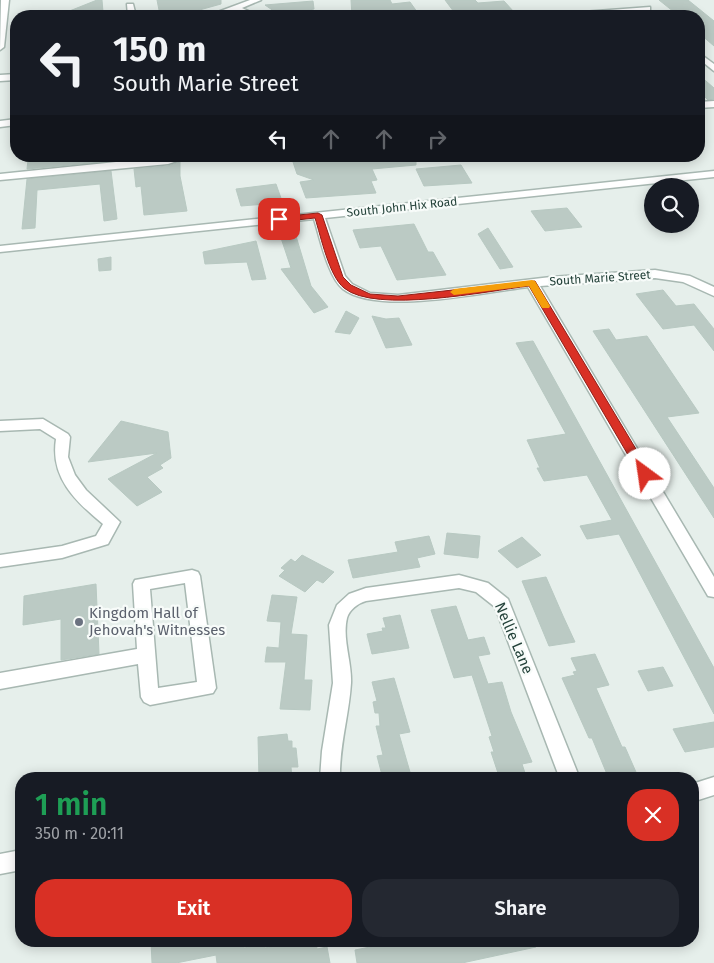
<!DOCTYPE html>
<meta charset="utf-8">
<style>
body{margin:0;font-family:"Fira Sans",sans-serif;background:#242831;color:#f1f3f6;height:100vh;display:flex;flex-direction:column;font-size:19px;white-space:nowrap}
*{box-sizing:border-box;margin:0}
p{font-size:16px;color:#9ea1a6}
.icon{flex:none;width:28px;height:28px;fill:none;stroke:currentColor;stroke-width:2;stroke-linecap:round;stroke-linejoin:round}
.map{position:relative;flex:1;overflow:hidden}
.sheet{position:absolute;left:15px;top:772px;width:684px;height:175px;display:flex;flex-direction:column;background:#171b24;border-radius:20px;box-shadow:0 2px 12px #0003}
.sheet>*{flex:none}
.banner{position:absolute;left:10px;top:10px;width:695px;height:152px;border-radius:20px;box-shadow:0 2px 12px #0003;background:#171b24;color:#f1f3f6;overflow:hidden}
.fabs{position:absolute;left:644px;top:178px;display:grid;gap:10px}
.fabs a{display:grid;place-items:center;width:55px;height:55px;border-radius:50%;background:#171b24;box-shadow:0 2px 12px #0003;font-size:25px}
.pin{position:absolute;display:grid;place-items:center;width:42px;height:42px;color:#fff;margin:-21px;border-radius:10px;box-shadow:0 2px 8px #0006}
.me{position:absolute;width:55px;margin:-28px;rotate:329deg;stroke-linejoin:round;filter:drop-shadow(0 0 4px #0008)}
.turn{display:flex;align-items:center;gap:18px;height:105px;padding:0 20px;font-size:22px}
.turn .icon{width:65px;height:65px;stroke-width:2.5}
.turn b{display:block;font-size:35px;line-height:42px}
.lanes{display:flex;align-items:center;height:48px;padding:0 20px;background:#0003;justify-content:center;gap:25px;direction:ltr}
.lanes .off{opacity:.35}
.round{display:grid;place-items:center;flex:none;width:52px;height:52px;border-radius:20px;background:#242831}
.headline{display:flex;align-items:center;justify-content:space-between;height:85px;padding:0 20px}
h1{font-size:30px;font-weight:600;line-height:38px;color:#1e9e55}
.button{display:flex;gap:10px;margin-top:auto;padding:10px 20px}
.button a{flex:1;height:58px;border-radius:20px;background:#d93025;color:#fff;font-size:20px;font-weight:600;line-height:58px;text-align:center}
.button a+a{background:#242831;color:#f1f3f6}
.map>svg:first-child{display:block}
.building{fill:#bbcac4;stroke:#b8c9c2}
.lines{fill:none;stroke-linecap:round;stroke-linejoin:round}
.minor-casing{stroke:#a8b8b2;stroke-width:3}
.minor{fill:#fff;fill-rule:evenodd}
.route{fill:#d93025;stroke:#8d1f18}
.slow{fill:#f59e0b}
.worship-dot{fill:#6b7280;stroke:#f7fbf9;stroke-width:2}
.labels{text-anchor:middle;stroke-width:4.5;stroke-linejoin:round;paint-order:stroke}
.far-street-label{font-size:12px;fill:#24423a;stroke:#f7fbf9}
.worship-label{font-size:15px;fill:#5b616d;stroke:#f7fbf9;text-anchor:start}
.street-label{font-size:15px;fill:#24423a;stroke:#f7fbf9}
</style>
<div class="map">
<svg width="714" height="963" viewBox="0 0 714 963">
<rect width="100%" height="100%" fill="#e6efeb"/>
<!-- building -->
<path class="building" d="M97,0H102L103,12L68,14L67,12Z
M157,0H221V4L185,14L160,15Z
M351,0H390L392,4L410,2L420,16H352Z
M445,0H475L478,3L504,1L514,12L457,16Z
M659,0H688L714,21V46L699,33V16H679Z
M313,1L314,9L281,16L265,5Z
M699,75L714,88V99L708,100L699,91Z
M63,156H110V161L27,169L28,160Z
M291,156H416V165L372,169L377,180L371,181L376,193L306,198L300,182L314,180L297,174Z
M180,162V176L187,211L144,215L141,186L136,187L134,169L168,166Z
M461,165L472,183L424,186L416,169Z
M111,171L117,219L104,221L100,184L37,190L35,228L22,229L27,179Z
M276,184L282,201L279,203L241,206L236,189Z
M567,208L582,227L545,231L531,211Z
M414,224L428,252H433L446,275L397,280L381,246L360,248L353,230Z
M488,228L513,267L500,269L478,234Z
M296,236L311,286L328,307L314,313L281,269L291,268L281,238Z
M256,241L266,279L252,280L247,262L205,264L203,252Z
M111,257V270L99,271L98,259Z
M663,290L676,306L694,304L714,329V351L694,325L663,329L636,294Z
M346,311L359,318L350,334L335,332Z
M372,316L386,319L399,318L412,345L386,348Z
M609,329L616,340L647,336L699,413L667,417L714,488V518L593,331Z
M533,341L714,668V714L619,534L587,539L580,526L612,520L587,475L544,481L537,468H540L527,440L566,434L516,343Z
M121,421L168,432L171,458L160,465L163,468L147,477L162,492L137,506L108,479L157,453L88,462Z
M447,533L480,536L478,558L444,554Z
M429,536L435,554L417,558L420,567L353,578L348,560L398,552L395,542Z
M522,537L541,555L517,568L498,551Z
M302,555L334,572L323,583L317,580L305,592L279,576L285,570L281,568L291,559L295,562Z
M546,577L563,616L575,642L549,646L522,581Z
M96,584L99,654L61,660V619L23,625L24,596Z
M272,595L297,597L291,634L307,635L304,680H312L310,710L280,709L286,662H265L267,647L279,648L281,622L267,621Z
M456,606L468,640L484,637L490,654L478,656L488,684L502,682L511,712L532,762L522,764L527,779H500L491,752H494L489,737L492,736L472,675L454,678L431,610Z
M400,615L409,648L372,654L367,634L383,631L382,628H386L383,618Z
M595,654L609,685L596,688L622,747H625L639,779H609L592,738H589L562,678L575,675L573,672L577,671L571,658Z
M663,667L673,686L648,691L638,671Z
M394,678L410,732L399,734L412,779H383L377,756L383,755L376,726H380L379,713H375L373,702L377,701L372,682Z
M714,722V747L685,752L673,729Z
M287,734L288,741H292V748H296L298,767H291L292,779H259L258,737Z
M151,941H238V945L243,943L244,948L264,944L265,948L296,941H316L317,949L327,947L330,963H217L216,955L176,963H152Z
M374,941H535L536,947L462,963H357L355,950L375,946Z"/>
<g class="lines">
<defs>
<path id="minor" d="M1,0H9L4,47L0,50Z
M250,0H261L242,8L259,16H249L235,10L218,16H207Z
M127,4H133L136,16H128Z
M650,7V11H647L583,16H552L556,14Z
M699,53L714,64V71L699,59Z
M16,74V80L0,81V75Z
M714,101V107L699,108V102Z
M16,119V125L0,127V121Z
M174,156H192L168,164L0,180V174Z
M714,171V177L325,218L345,276L352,284L370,293L398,295L551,277L655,270L690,276L714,287V296L683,282L655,278L540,286L714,577V597L708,596L528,287C486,292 378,316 343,289C328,277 320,238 314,219L0,252V246Z
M43,419L68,434L70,437L68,457L75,475L86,490L120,522L108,544L62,558L0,567V555L62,546L96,536L103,524C75,501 50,477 56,439L40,429L0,431V421Z
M192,570L198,572L200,576L216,688L213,693L150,705L144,702L141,697L138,664L0,689V673L137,649L133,584L135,580ZM185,583L197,682L158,688L150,589Z
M459,575L488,583L508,599L580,779H560L495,607L476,592L459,588L366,601C358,603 349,610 347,618C342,639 352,662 351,683C349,716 339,746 340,779H320L322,751L333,683L329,625L337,605L349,594L366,588Z
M714,777V795L692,802V784Z
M21,850V870L0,874V854Z"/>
</defs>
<!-- minor casing -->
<use href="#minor" class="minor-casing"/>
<!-- minor -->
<use href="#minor" class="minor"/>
</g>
<!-- route -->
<path class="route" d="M318,213L322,215L343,277L351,285L370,294L398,296L535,281L651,474L649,477H641L529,286C488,291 375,314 344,288C329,276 321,237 315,218L279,222L275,219L279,217Z"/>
<!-- slow -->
<path class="slow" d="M532,280L535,281L550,306L549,308H542L529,286L454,295L450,292L454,289Z"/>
<!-- markers -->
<circle class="worship-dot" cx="79" cy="622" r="5"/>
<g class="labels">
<!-- far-street labels -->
<g class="far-street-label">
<text transform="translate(402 207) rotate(-6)" y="4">South John Hix Road</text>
<text transform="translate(600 278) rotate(-4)" y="4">South Marie Street</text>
</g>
<!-- worship labels -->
<g class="worship-label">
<text x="89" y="618">Kingdom Hall of<tspan x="89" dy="17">Jehovah's Witnesses</tspan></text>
</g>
<!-- street labels -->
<g class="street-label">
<text transform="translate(514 638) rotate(67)" y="5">Nellie Lane</text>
</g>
</g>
</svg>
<div class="fabs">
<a><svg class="icon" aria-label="search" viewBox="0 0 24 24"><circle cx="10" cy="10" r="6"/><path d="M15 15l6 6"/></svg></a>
</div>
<div class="pin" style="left:279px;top:219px;background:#d93025"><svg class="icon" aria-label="arrive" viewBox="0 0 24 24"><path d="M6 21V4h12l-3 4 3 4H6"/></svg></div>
<svg class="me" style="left:645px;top:474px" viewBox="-20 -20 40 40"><circle r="19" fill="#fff"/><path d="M0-13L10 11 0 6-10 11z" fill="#d93025"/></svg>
<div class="banner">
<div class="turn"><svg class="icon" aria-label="left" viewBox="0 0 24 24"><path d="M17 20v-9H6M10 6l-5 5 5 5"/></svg><div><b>150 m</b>South Marie Street</div></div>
<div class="lanes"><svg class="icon" aria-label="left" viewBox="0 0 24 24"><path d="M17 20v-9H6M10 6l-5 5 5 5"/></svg><svg class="icon off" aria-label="ahead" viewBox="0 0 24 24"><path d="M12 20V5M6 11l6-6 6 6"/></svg><svg class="icon off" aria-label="ahead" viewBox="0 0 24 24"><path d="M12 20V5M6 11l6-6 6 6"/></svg><svg class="icon off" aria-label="right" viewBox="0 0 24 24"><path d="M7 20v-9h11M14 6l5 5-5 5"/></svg></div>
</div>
<section class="sheet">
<div class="headline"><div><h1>1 min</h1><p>350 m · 20:11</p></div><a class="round" style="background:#d93025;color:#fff"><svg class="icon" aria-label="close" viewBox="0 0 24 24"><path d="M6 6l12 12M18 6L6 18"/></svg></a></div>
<div class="button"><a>Exit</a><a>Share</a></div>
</section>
</div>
